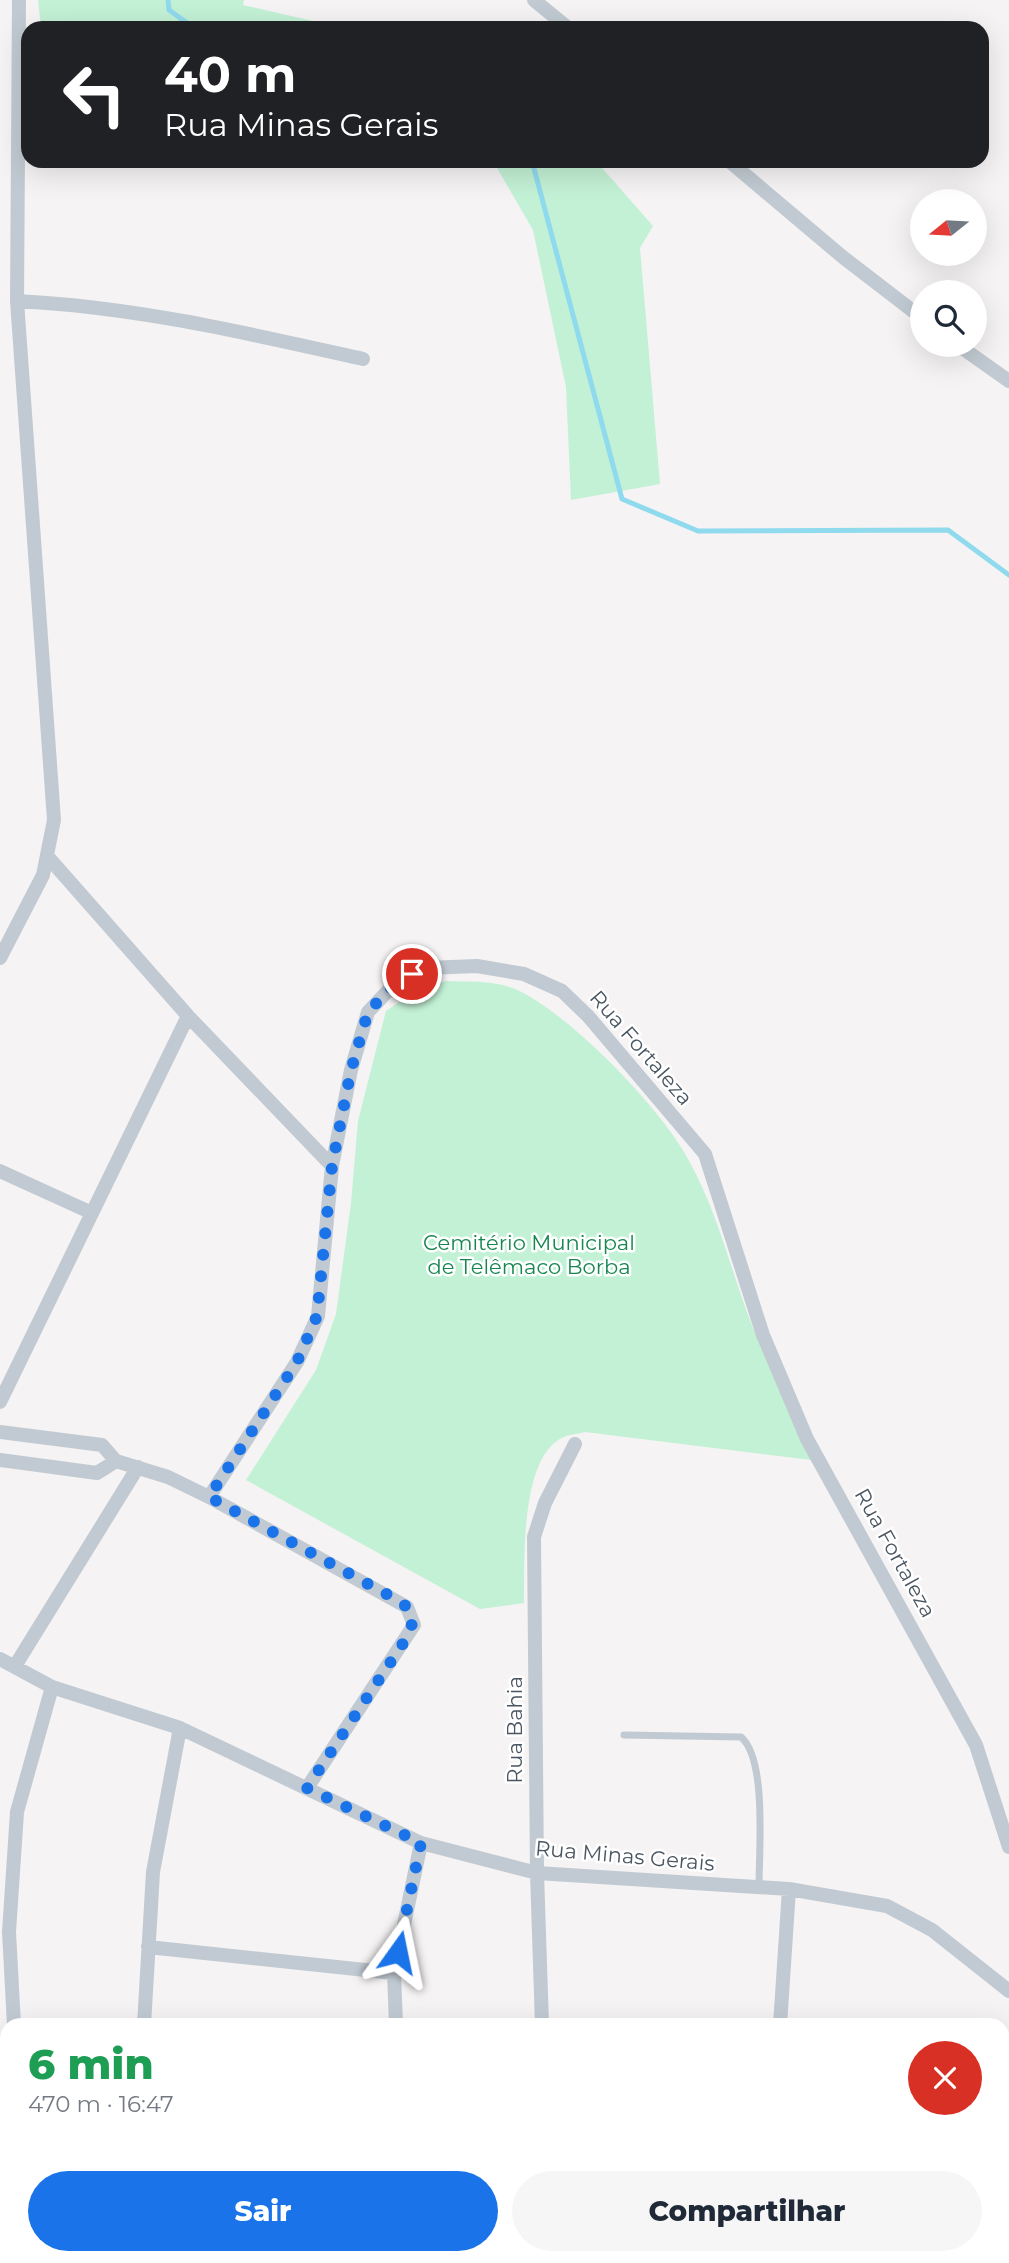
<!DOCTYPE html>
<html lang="pt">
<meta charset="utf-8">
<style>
body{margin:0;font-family:Montserrat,sans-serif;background:#f6f6f7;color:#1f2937;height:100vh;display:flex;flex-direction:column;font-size:26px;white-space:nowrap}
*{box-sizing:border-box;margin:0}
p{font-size:23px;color:#747a83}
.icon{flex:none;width:38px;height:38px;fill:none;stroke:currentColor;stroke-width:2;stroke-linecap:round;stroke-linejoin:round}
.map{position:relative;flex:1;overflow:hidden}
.sheet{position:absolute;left:0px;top:2018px;width:1010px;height:247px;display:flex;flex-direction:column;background:#fff;border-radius:21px 21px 0 0;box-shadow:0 7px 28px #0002}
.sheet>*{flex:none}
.banner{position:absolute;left:21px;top:21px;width:968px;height:147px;border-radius:21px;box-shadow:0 7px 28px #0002;background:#202124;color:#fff;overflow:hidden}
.needle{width:46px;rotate:252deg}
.controls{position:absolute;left:910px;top:189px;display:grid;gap:14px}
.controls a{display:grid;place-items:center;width:77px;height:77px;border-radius:50%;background:#fff;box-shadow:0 7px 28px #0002;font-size:35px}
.pin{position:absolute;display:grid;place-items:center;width:60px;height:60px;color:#fff;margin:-30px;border:4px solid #fff;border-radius:50%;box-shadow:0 2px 7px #0007}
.me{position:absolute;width:77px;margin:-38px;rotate:12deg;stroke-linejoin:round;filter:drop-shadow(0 0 5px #0008)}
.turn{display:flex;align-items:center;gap:24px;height:147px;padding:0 28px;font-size:32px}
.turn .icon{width:91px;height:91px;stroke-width:2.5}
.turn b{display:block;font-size:49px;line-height:60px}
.round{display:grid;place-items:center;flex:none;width:74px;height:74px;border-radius:37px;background:#f6f6f7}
.summary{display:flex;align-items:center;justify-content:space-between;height:119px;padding:0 28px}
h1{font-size:42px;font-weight:800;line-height:52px;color:#1e9e55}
.button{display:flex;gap:14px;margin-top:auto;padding:14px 28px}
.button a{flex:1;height:80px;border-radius:42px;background:#1a73e8;color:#fff;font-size:28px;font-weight:800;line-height:80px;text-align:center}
.button a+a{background:#f6f6f7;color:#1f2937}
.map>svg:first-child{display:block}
.green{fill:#c3f1d5}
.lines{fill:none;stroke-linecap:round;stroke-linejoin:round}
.stream{stroke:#90daee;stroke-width:5}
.path{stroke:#7ad0a6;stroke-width:3.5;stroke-dasharray:5 3.5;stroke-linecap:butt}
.service{stroke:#c1cad2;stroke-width:7}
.minor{stroke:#c1cad2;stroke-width:14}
.route{stroke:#1a73e8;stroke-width:12;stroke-dasharray:0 21.6}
.labels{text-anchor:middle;stroke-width:5;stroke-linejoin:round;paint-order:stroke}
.street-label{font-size:21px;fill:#4a5661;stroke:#fff}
.park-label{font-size:21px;fill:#17864f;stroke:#fff}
</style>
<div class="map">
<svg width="1009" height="2263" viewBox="0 0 1009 2263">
<rect width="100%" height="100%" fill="#f5f3f3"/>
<!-- green -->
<path class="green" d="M38,0H244L243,5L344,28H41Z
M493,161H596L653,226L640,248L660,484L571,500L566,387L533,230Z
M446,981C469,982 494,980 515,989C568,1012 661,1108 688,1159C717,1210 730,1268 751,1323C769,1369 791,1414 811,1460L585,1432C578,1434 570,1434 564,1437C519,1456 525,1563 524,1603L480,1609L246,1480L316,1370L336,1314L351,1203L358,1121L386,1011L417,990Z
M468,2258H621V2263H470Z"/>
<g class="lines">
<!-- stream -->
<path class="stream" d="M168,0L169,10L194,28
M532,161L622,499L698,531L948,530L1009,575"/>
<!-- path -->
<path class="path" d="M590,2258L595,2263
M497,2263L503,2258"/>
<!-- service -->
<path class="service" d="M624,1735L741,1737C767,1759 759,1851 759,1887"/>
<!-- minor -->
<path class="minor" d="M534,0L568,28
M729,161L844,258L922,318
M17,301C136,307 247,333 363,359
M958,345L1009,381
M48,857L188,1016L332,1166
M0,958L43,875L54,820L17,301L19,0
M0,1171L92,1213
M0,1402L188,1016
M0,1432L102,1445L116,1461L168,1477L209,1497L407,1607L414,1625L307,1788
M0,1460L97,1473L116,1461
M209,1497L297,1362L318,1316L332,1166L351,1070L368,1012L399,979L426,968L477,966L524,974L562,991L588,1016L705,1154L763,1335L807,1439L976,1745L1009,1847
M0,1659L52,1687L180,1728L421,1843L537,1873L789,1889L887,1906L932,1930L1009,1991
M15,1666L138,1467
M148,1947L394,1973
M14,2025L9,1932L17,1812L52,1687
M144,2025L153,1872L180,1728
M396,2025L394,1973L421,1843
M542,2025L537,1873L534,1537L545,1503L575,1444
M780,2025L789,1889
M1003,2083L1009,2084
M1003,2254L1009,2255
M47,2258L48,2263
M182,2258L184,2263
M457,2258L460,2263
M400,2263L407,2258
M641,2263L642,2258
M813,2263V2258
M980,2263V2258"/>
</g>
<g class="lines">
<!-- route -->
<path class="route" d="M398,1952L421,1843L307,1788L402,1645C412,1628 419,1617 401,1602L209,1497L297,1362L317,1316L332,1166L351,1070L368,1012L399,979L412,974"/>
</g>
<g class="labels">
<!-- street labels -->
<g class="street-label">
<text transform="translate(641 1048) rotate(49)" y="7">Rua Fortaleza</text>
<text transform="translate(895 1553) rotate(61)" y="7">Rua Fortaleza</text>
<text transform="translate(515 1730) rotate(-90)" y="7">Rua Bahia</text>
<text transform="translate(625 1856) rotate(5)" y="7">Rua Minas Gerais</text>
</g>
<!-- park labels -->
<g class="park-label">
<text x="529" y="1250">Cemitério Municipal<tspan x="529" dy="24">de Telêmaco Borba</tspan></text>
</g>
</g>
</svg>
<div class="controls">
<a><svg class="needle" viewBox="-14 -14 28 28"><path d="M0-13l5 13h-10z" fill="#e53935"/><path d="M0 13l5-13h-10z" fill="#747a83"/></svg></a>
<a><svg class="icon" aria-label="search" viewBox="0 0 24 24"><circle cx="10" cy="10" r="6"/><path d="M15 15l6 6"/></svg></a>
</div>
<div class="pin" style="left:412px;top:974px;background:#d93025"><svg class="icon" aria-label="arrive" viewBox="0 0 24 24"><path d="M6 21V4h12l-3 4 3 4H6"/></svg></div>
<svg class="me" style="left:398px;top:1952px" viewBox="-20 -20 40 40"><path d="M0-17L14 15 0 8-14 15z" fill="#1a73e8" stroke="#fff" stroke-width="4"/></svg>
<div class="banner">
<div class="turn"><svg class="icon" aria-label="left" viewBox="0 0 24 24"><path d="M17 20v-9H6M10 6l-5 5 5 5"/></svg><div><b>40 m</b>Rua Minas Gerais</div></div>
</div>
<section class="sheet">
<div class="summary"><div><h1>6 min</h1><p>470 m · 16:47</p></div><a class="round" style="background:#d93025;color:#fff"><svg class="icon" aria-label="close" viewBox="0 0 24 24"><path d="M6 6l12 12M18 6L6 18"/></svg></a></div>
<div class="button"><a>Sair</a><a>Compartilhar</a></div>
</section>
</div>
